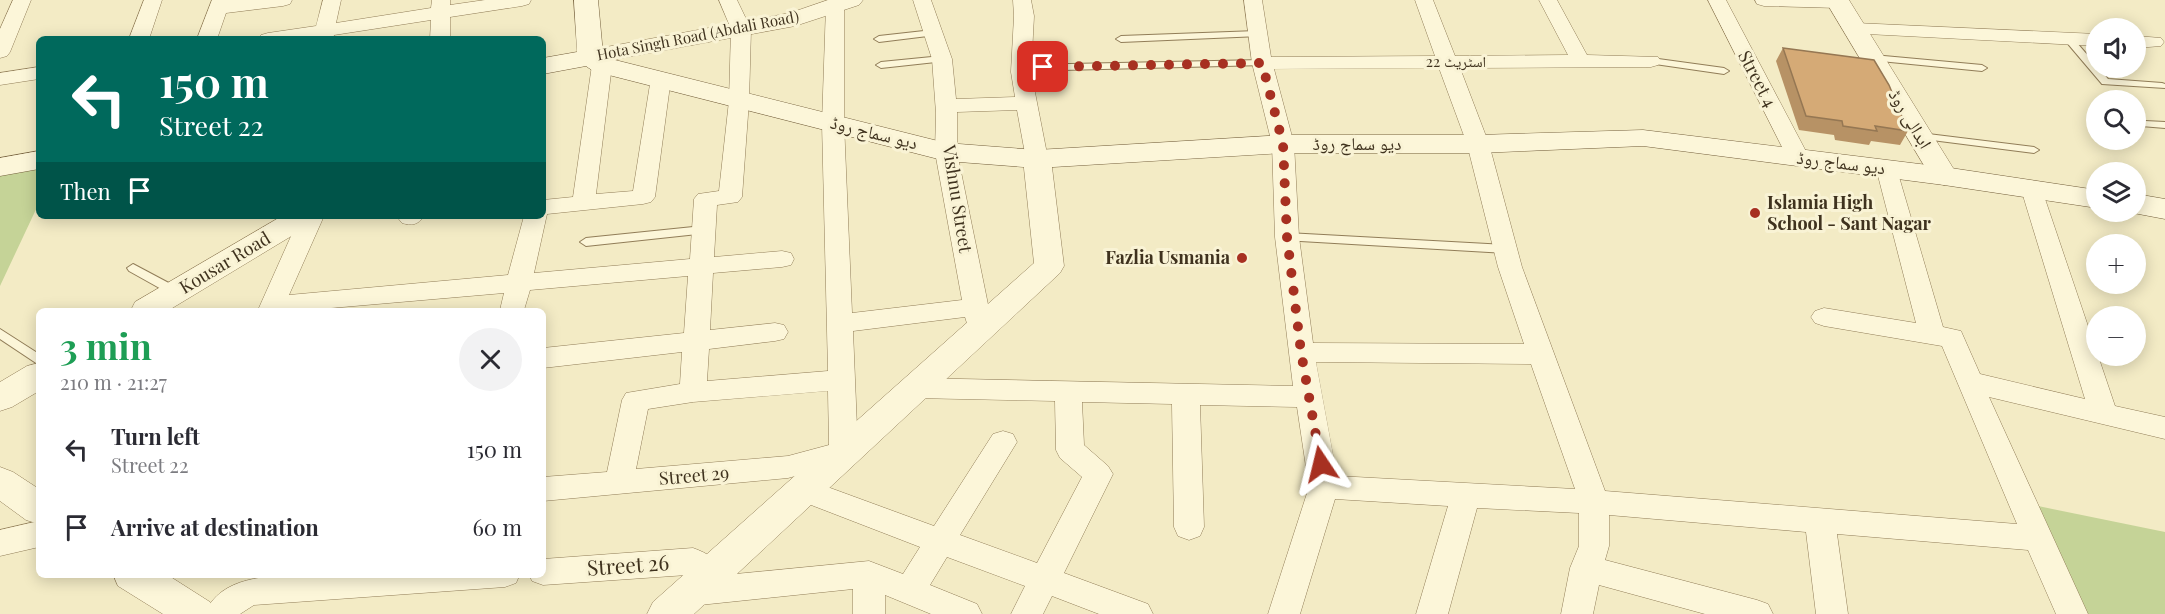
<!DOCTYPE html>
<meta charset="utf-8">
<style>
body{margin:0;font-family:"Playfair Display","Noto Naskh Arabic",serif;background:#f2f2f3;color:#2b2b33;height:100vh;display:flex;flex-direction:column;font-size:22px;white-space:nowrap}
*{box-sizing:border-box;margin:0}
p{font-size:20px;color:#7c7c81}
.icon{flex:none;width:33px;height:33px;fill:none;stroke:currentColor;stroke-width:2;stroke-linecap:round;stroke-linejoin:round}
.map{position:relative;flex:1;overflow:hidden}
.sheet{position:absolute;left:36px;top:308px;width:510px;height:270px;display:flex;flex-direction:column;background:#fff;border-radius:9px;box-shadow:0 3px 15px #0003}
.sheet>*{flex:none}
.top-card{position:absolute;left:36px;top:36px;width:510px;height:183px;border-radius:9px;box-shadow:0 3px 15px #0003;background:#00695c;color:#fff;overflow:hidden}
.buttons{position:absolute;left:2086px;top:18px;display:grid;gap:12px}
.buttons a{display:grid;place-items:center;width:60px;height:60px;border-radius:50%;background:#fff;box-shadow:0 3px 15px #0003;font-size:30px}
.pin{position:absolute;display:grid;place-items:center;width:51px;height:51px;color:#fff;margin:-26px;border-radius:12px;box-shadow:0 3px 9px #0006}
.me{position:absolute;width:66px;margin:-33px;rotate:350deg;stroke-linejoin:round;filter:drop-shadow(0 0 4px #0008)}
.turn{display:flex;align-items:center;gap:21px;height:126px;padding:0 24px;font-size:27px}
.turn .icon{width:78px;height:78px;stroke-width:2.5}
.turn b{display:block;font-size:42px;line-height:51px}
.then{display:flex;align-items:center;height:57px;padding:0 24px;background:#0003;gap:12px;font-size:22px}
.round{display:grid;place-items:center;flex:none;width:63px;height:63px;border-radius:32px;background:#f2f2f3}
.headline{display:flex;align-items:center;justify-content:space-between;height:102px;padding:0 24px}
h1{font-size:36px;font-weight:700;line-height:45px;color:#1e9e55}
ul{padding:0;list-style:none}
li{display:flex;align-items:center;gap:18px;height:78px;padding:0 24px}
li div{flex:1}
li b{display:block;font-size:22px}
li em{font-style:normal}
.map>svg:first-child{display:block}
.green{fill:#c5d397}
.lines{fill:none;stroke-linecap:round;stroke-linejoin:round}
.service-casing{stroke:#917d58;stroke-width:2}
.minor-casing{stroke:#917d58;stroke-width:1}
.tertiary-casing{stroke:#917d58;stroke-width:1}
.secondary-casing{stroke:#735e3b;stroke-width:1}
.service{fill:#fcf6d9;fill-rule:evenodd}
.minor{fill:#fcf6d9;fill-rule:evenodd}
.tertiary{fill:#fcf6d9;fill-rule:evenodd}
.secondary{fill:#fcf6d9;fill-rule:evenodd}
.wall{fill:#b79265}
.building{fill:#d5aa76;stroke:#957753;stroke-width:1.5}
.route{stroke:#a73021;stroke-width:10;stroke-dasharray:0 18}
.poi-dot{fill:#a73021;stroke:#f9f3d5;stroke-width:2}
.labels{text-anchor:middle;stroke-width:6;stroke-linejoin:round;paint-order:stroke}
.far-street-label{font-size:15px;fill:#3f321e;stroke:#f9f3d5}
.street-label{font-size:18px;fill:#3f321e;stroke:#f9f3d5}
.poi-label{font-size:18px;font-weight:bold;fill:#3f321e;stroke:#f9f3d5;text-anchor:start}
.near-street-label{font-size:21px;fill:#3f321e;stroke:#f9f3d5}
</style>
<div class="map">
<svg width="2165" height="614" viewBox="0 0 2165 614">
<rect width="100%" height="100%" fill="#f3ebc5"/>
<!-- green -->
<path class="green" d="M39,160V203L0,286V167Z
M2023,503L2165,532V614H2072Z"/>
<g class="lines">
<defs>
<path id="service" d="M933,30L938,33L936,35L879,42L874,39L879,36Z
M1257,31L1260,32V36L1121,42L1116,39L1121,36Z
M2068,35L2071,36L2108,79L2162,83L2165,84V88L2102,84L2063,38Z
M1873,55L1982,65L1987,68L1982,71L1870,60L1868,58Z
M942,56L947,59L945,61L881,68L876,65L881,62Z
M1651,58L1724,68L1729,71L1724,74L1648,63L1646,61Z
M1262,60L1267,63L1265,65L1022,71L1017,68L1022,65Z
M2145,121L2165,122V128L2141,126L2140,124Z
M1920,133L2034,147L2039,150L2034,153L1916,138L1915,136Z
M703,226L707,227L709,230L707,233L586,246L580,242L586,238Z
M1287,233L1506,245L1512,249L1506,253L1283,240L1281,237Z
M133,264L180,289L182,292L180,295H172L129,271L127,268Z
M0,329L39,354V365L0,339Z"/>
<path id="minor" d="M13,0H31L10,52L7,56L0,58V29Z
M144,0H162L149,39H129Z
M212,0H292L290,4L283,6L226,13L217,39H197Z
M323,0H341L336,23L431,8L432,0H450V5L485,0H531L529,4L522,6L450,17V39H430L431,20L334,35L333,39H258L261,35L268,33L316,26Z
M719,0H737L751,29L749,101L742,197L738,202L717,205L714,257L782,251L791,253L794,259L791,265L782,267L713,273L710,330L775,323L784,325L788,332L784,339L775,341L709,349L707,381L828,371L822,123L826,6L828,2H842L844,6V123L852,313L962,300L935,152L936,113L932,59L913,0H931L952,59L956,99L1015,97L1011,72L1014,16L1013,0H1031L1034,16L1031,72L1048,159L1045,164L1037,166L1029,164L1026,159L1017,110L957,112V152L993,329L989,336L980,338L971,336L965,317L853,331L858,452L854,460L788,478L543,501V477L607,472L622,400L626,393L680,384L682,352L543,368V348L684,333L688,276L530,290L524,310H500L504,293L308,310H258L300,216H324L289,295L508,275L524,216H543V200L573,197L592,65L595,61H609L612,65L596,194L633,191L651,78L654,74H668L671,78L655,197L651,202L643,204L547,214L534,273L690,259L694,199L698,194L719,191L729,101L731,29ZM828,391L829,445L788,456L636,469L648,409L693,402Z
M1244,0H1262L1271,57L1435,56L1415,0H1433L1455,56L1568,55L1539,0H1557L1587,55L1658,57L1661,61L1658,65L1651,67L1460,68L1489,144L1522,267L1605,491L2017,524L1942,346L1824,326L1815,323L1811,317L1815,311L1824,308L1916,323L1876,168L1879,163L1887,161L1895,163L1943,327L1961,331L1980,374L2085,399L2021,189L2024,184L2032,182L2040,184L2115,406L2165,417V439L1989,397L2088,614H2056L2028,550L1837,534L1848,614H1816L1806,532L1609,515V546L1605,560L1757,600L1768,604L1773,614H1705L1599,585L1593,614H1561L1570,568L1579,546V513L1477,508L1448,614H1416L1448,506L1335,499L1300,614H1268L1309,487L1297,407L1200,405L1204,527L1200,536L1189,540L1178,536L1174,527L1172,404L1082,402L1084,445L1108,466L1113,474L1064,573L1148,604L1153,614H1099L1052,596L1043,614H1011L1025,586L947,557L930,585L977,604L982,614H931L885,595V614H853V589L690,606L679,602L674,592L679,582L692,578L687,575L543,585L532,581L529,574H543V559L693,548C707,553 720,560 725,575L869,561L903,574L920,547L793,498L788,490L793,482L803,478L934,526L993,434L1003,431L1013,434L1017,442L960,535L1037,563L1082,477L1060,458L1056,450L1055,401L914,398L904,395L900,388L904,381L914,378L1293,386L1275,237L1272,144L1252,63ZM1439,68L1467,144L1498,267L1524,344L1313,343L1299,237L1294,144L1274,69ZM1316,362L1531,364L1575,489L1337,476Z
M1708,0H1726L1809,157L1806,162L1798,164L1790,162L1787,157Z
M1755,0H1847L1848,2L1846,6L1839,8L1764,6L1757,4Z
M1855,23L2097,34V46L1848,33L1845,29L1848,25Z
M2136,36L2161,38L2164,42L2161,46L2136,48Z
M39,67V79L0,85V73Z
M400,216H424C418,225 412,226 402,223L398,218Z
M39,521V547L0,556V530Z
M304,574H520L516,583L505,587L254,605L240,614H204C222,575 266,577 304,574Z"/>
<path id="tertiary" d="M828,0H863L859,5L795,26L590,64L581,62L578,57L581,52L590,50L790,13Z
M1825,0H1849L1958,176L1954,182L1944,185L1934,182Z
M1037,151L1047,153L1051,159L1064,266L1060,273L694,614H647L653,602L1034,263L1023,159L1027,153Z
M282,216H318L313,223L169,310H131L135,302Z
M39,363V391L12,407L0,411V382L27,366Z
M0,467L13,472L39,489V524L26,520L0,501Z
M113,574H166L210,602L216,614H163L118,586Z"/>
<path id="secondary" d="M574,0H598L603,54L611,59L946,143L1037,150L1283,135H1478L1643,130L1944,167L2097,190V208L1944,185L1643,146L1478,153H1283L1037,168L946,161L593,71L586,66L543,74V58L577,52Z
M39,151V169L0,176V158Z
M2136,194L2165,199V219L2128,212H2136Z"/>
</defs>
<!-- service casing -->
<use href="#service" class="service-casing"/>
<!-- minor casing -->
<use href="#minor" class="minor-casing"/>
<!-- tertiary casing -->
<use href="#tertiary" class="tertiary-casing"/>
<!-- secondary casing -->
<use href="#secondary" class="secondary-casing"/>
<!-- service -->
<use href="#service" class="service"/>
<!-- minor -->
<use href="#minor" class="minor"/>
<!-- tertiary -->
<use href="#tertiary" class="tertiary"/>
<!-- secondary -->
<use href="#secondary" class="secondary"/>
</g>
<!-- wall -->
<path class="wall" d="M1783,48L1908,131L1900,145L1871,141L1869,145L1835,140L1834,135L1799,130L1776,61Z"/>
<!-- building -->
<path class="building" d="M1783,48L1874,60L1889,85L1908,131L1875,126L1877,131L1843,126L1842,121L1806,116Z"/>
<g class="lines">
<!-- route -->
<path class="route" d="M1043,67L1262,63L1283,144L1287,237L1301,352L1321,464"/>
</g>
<!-- markers -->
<g class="poi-dot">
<circle cx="1755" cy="213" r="6"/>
<circle cx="1242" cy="258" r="6"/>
</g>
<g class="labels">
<!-- far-street labels -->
<g class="far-street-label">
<text transform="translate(698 36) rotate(-11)" y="5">Hota Singh Road (Abdali Road)</text>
<text x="1456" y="67">اسٹریٹ 22</text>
</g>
<!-- street labels -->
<g class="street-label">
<text transform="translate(1757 79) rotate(62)" y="6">Street 4</text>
<text transform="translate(1910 119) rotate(59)" y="6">ابدالی روڈ</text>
<text transform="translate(874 133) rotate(14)" y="6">دیو سماج روڈ</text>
<text x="1357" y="150">دیو سماج روڈ</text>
<text transform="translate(1841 163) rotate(7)" y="6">دیو سماج روڈ</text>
<text transform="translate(957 199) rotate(81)" y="6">Vishnu Street</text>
<text transform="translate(225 263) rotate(-31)" y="6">Kousar Road</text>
<text transform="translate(694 476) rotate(-5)" y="6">Street 29</text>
</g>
<!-- poi labels -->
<g class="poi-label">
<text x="1767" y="209">Islamia High<tspan x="1767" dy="21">School - Sant Nagar</tspan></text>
<text x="1230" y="264" text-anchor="end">Fazlia Usmania</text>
</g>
<!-- near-street labels -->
<g class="near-street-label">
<text transform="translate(628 566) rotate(-4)" y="7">Street 26</text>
</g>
</g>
</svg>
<div class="buttons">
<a><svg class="icon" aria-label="sound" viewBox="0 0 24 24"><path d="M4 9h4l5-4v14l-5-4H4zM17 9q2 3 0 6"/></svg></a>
<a><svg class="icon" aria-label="search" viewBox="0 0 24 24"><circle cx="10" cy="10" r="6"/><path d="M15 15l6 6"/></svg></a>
<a><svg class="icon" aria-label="layers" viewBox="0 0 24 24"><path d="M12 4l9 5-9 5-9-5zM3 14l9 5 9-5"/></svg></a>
<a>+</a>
<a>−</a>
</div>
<div class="pin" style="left:1043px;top:67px;background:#d93025"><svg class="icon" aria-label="arrive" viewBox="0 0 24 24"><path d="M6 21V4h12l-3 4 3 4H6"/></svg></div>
<svg class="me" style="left:1321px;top:464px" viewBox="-20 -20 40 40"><path d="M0-17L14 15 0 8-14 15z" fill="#a73021" stroke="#fff" stroke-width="4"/></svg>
<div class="top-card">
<div class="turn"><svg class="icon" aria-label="left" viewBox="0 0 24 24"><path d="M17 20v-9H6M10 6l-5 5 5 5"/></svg><div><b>150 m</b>Street 22</div></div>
<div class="then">Then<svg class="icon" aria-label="arrive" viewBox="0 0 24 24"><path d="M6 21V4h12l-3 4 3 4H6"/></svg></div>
</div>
<section class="sheet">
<div class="headline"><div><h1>3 min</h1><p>210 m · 21:27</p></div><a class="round"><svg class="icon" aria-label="close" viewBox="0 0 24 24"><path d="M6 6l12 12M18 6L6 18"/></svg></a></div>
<ul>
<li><svg class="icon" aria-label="left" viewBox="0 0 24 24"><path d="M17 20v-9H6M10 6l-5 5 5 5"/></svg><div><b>Turn left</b><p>Street 22</p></div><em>150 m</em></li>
<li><svg class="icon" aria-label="arrive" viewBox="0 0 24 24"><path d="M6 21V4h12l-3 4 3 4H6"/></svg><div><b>Arrive at destination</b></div><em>60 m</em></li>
</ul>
</section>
</div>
